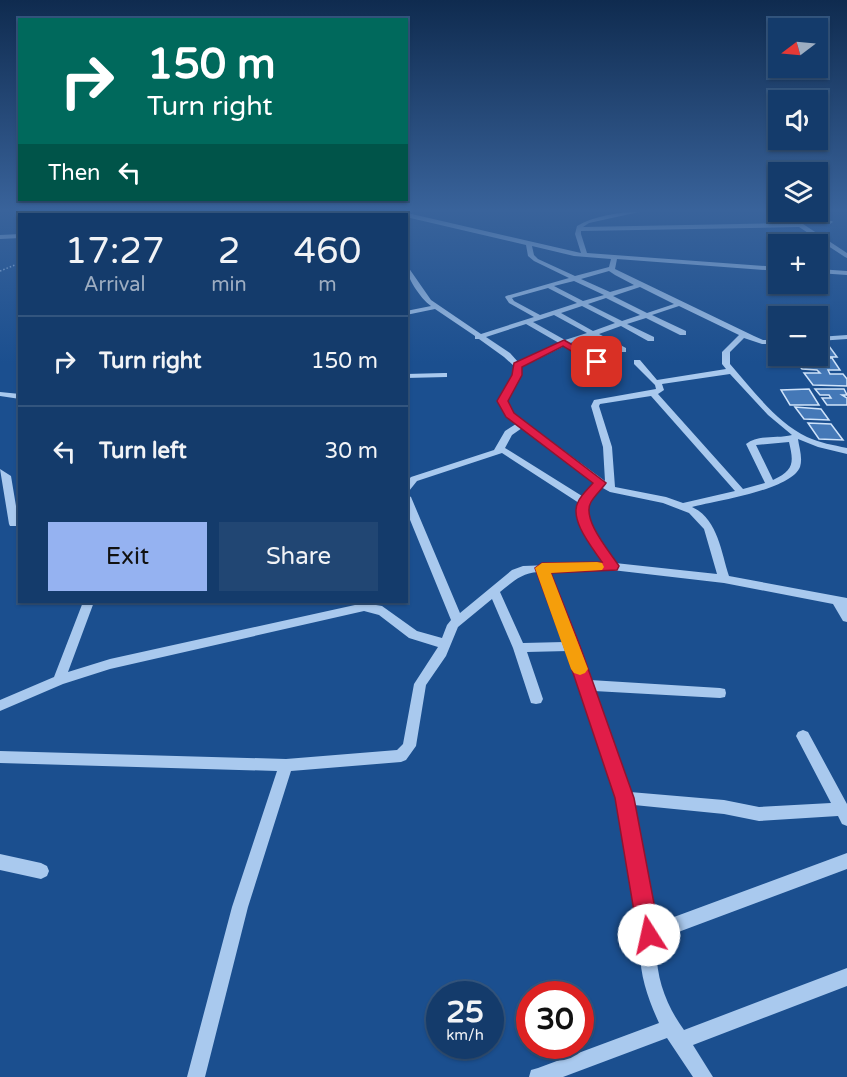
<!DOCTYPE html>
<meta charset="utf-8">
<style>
body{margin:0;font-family:"Varela Round",sans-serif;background:#214673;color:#f1f3f6;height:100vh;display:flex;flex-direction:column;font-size:22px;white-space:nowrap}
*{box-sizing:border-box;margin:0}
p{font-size:20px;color:#9dadc1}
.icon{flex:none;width:33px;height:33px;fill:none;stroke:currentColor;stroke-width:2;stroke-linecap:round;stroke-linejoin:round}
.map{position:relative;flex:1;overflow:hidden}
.panel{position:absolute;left:18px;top:213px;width:390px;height:390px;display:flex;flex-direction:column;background:#143b6b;border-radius:0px;box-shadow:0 2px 4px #0004,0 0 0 2px #33557e}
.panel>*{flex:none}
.top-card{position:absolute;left:18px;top:18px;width:390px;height:183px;border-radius:0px;box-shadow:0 2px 4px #0004,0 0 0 2px #33557e;background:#00695c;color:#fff;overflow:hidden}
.needle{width:39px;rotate:254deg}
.controls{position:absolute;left:768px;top:18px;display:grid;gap:12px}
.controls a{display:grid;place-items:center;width:60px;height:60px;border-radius:0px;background:#143b6b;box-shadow:0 2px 4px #0004,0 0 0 2px #33557e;font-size:30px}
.speed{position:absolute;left:426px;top:981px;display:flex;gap:12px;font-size:30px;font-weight:700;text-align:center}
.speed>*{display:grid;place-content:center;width:78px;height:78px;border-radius:50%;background:#143b6b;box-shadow:0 2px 4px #0004,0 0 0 2px #33557e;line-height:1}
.speed small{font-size:15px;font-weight:400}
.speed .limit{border:9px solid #d22;background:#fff;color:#111}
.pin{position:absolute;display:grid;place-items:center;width:51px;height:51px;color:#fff;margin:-26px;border-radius:12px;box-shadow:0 3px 9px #0006}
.me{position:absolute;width:66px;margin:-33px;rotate:350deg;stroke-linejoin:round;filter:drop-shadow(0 0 4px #0008)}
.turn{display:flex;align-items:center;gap:21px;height:126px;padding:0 30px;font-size:27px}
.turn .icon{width:78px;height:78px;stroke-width:2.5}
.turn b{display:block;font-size:42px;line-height:51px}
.then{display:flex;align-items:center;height:57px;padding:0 30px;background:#0003;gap:12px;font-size:22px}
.eta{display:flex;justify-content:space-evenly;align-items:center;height:102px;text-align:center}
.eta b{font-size:36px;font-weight:600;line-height:42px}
.cta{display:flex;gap:12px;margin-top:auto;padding:12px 30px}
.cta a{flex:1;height:69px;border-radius:0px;background:#95b2f1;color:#111;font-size:24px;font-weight:600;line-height:69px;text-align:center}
.cta a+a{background:#214673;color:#f1f3f6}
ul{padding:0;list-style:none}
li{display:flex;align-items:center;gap:18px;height:90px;padding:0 30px;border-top:2px solid #33557e}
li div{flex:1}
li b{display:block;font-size:22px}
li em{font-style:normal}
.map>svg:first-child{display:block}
.building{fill:#4478b7;stroke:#cfe3fa;stroke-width:1.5}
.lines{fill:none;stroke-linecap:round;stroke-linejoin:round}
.path{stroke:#a9c9ee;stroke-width:1.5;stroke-dasharray:1.5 2;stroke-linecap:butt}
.minor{fill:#a9c9ee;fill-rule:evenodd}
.route{fill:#e11d48;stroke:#92132f;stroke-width:1.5}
.slow{fill:#f59e0b}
</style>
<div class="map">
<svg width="847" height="1077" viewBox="0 0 847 1077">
<rect width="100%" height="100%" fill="#1b4f8f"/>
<!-- building -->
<path class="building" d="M818,342H826L837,357L793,356H818Z
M793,358H832L840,370H828L830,374H843L847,379V386L813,385L804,373H820L817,370L802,369Z
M809,389L819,405H790L781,390Z
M815,389H844L847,395H842L847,398V405H827L822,398H831L829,395H820Z
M795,407L821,409L829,420L804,419Z
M808,423L831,424L843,440L819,439Z"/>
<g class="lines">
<!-- path -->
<path class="path" d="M181,214L189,212
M0,271L20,263"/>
<!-- minor -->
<path class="minor" d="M363,212H403L581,253L575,234L577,226C594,216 619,212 639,212L589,223L583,227L794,223L778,212H785L799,221H832L833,222L830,224H803L847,253V258L845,257L799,227L581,231V234L587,253L778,267V271L617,259L615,269L754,336L763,340H778V344H762L744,338L730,352V364C752,389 776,422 807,437C820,443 833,445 847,448V454L818,447L798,439C799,447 803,458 800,467C791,490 716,501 692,507C718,519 721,552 729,576L847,598V622L843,621L833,604L724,583L612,570L549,572L590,680L720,688L725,689L726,693L725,697L720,698L594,691L630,792L724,800L759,807L831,803L796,736L798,732L803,730L808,732L847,804V826L842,824L838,816L759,821L724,814L634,805L655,924L847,853V869L657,940C654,973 665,1004 684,1030L847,968V986L693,1045L713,1077H693L667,1038L563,1077H529L531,1070L538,1068L659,1023C646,994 637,968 641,935L618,798L568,651L527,652L543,699L541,703L536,704L531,703L513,648L492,599L458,627L446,656L426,685L416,746L406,760L401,762L291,771L248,907L205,1077H187L232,907L277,771L0,763V751L286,759L397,750L403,744L414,684L438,647L409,638L379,615L364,611L110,669L63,684L0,711V700L54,677L83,602H94L68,672L110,659L364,603L382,606L417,631L442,638L447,625L451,620L406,510V494L411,497L460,613L512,570L523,566L604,563C593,546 573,524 579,503L502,453L417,481L409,491L406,492V482L411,477L494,450L505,431L516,424L507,417L499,401L513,375L514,366L504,357L479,339H475V336L435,309L406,315V311L431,306C420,298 406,277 406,264L431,300L481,334L534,317L509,303L505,297L506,296L569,278L534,261L528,256L526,245L406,217V214H361ZM532,246L574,256L611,259L609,267L575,276L538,259L534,255ZM609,271L615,275L634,285L610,292L581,279ZM574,281L604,295L583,301L554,286ZM640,287L674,304L647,313L613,296ZM548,288L577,303L540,315L514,301L512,298ZM606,298L640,315L622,321L588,304ZM582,306L615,323L593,331L561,313ZM679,306L739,335L722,352V364L726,369L657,380L640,360H634V364L655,385L656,389L594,400L591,406L603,447L605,481L514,414L507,401L521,375L522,367L564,346L610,373H616V369L570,343L592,336L620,352H626V348L599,334L621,326L648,341H654V337L627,324L646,318L680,335H686V331L652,315ZM554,315L587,333L565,340L533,322ZM526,324L559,343L519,363L510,353L486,337ZM730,374L768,415L792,435C777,439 759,434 746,444L765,483L743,489L658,394L664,390L662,384ZM651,396L735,491L683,503L666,497L615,487L612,447L599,406L600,404ZM522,428L595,483L582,496L505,448L512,435ZM789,442C794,463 794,470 773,480L756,445ZM601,487L610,492L663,503L689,513L704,529L717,574L615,563C605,549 581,520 589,502C591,497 597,492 601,487ZM538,572L564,642L523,643L500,592C513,582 521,573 538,572Z
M20,234V238L0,239V235Z
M818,269L847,271V275L818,273Z
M847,335V339L818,341V337Z
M444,373H447V377L406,378V374Z
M0,392L20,394V399L0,396Z
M0,469L11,476L19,524L18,526H10L9,524Z
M0,854L41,863L47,866L49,871L47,876L41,879L0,870Z"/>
</g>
<!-- sky -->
<linearGradient id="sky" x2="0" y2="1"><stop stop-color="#0f2b4f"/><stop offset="0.58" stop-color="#39639b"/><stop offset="1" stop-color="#39639b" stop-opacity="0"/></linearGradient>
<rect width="847" height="363" fill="url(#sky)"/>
<!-- route -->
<path class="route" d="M564,340L602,362L593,364L563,346L522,367V375L508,401L514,413L606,483C602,489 595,495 591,502C581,519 610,552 619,566L617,570L551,573L580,646L634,798L660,935L657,943L649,946L642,943L638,935L615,798L564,646L535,568L542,563L602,562C592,547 569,520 578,502C581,495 588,489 593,483L506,417L497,401L512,375L514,363Z"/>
<!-- slow -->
<path class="slow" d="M597,562L602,563L604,567L602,570L551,573L588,669L585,673L580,675L574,673L571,669L535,568L542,563Z"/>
</svg>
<div class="controls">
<a><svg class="needle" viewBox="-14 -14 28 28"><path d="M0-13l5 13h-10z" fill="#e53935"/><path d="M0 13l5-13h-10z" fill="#9dadc1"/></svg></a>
<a><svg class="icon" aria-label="sound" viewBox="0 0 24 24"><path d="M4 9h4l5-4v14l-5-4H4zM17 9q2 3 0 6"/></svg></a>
<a><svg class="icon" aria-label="layers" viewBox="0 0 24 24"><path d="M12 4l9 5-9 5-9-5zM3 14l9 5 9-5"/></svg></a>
<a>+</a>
<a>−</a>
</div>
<div class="speed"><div>25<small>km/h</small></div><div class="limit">30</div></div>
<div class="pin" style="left:597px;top:362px;background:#d93025"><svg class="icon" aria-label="arrive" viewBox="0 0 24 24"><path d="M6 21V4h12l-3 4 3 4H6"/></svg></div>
<svg class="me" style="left:649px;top:935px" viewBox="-20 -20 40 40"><circle r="19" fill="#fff"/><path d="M0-13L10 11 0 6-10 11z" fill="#e11d48"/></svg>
<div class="top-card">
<div class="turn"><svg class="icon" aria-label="right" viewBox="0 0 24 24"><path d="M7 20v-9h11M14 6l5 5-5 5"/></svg><div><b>150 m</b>Turn right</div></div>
<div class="then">Then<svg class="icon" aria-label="left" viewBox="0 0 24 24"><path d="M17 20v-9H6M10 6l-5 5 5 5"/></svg></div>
</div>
<section class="panel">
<div class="eta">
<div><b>17:27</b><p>Arrival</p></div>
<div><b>2</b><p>min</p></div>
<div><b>460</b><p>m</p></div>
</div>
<ul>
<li><svg class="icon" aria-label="right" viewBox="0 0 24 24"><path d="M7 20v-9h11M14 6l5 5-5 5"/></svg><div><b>Turn right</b></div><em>150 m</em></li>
<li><svg class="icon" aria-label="left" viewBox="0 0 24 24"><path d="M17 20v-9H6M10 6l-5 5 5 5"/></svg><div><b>Turn left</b></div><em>30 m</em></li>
</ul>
<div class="cta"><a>Exit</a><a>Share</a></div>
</section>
</div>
